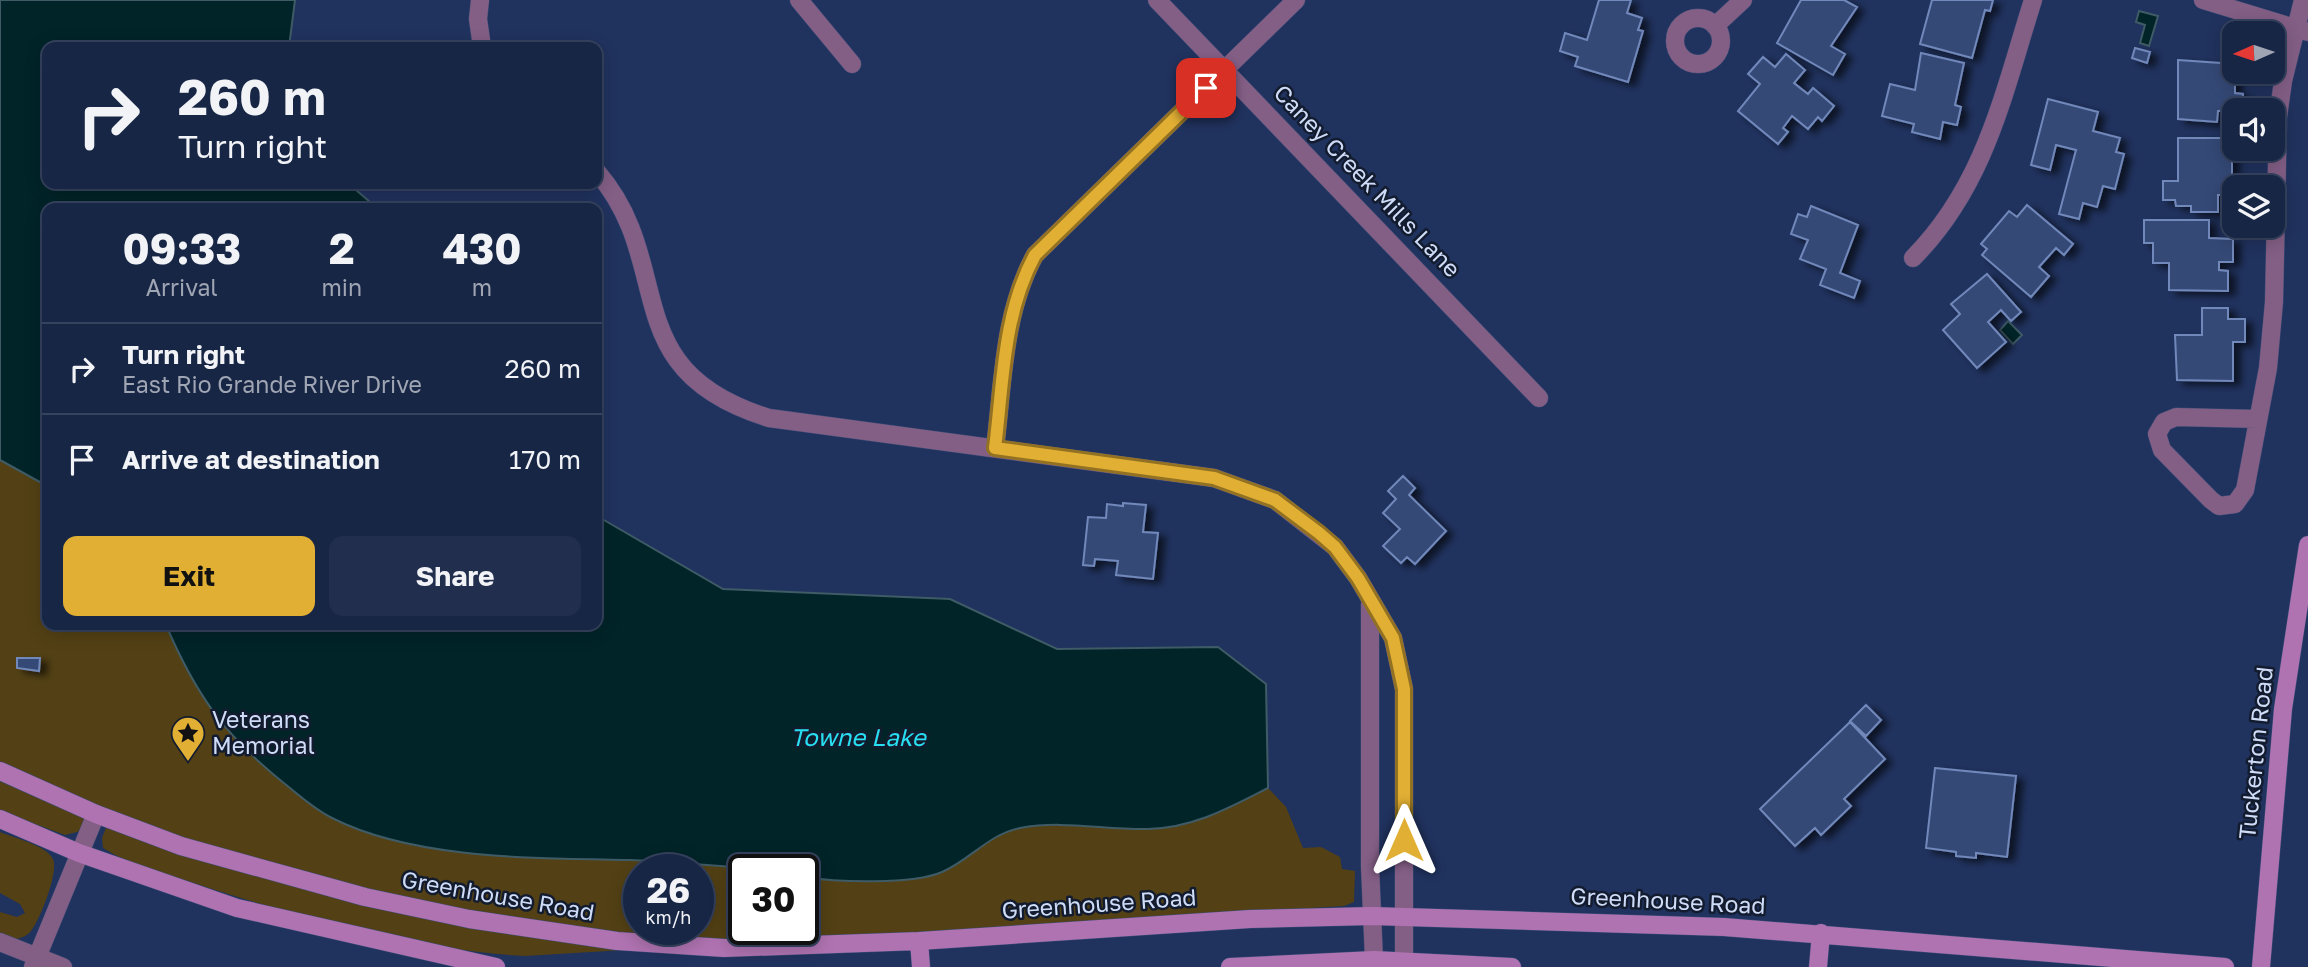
<!DOCTYPE html>
<style>
body{margin:0;font-family:"Golos Text",sans-serif;background:#212e4d;color:#f1f3f6;height:100vh;display:flex;flex-direction:column;font-size:26px;white-space:nowrap}
*{box-sizing:border-box;margin:0}
p{font-size:23px;color:#9fa5b3}
.icon{flex:none;width:38px;height:38px;fill:none;stroke:currentColor;stroke-width:2;stroke-linecap:round;stroke-linejoin:round}
.map{position:relative;flex:1;overflow:hidden}
.sheet{position:absolute;left:42px;top:203px;width:560px;height:427px;display:flex;flex-direction:column;background:#182646;border-radius:14px;box-shadow:0 4px 18px #0003,0 0 0 2px #36435f}
.sheet>*{flex:none}
.top-card{position:absolute;left:42px;top:42px;width:560px;height:147px;border-radius:14px;box-shadow:0 4px 18px #0003,0 0 0 2px #36435f;background:#182646;color:#f1f3f6;overflow:hidden}
.needle{width:46px;rotate:267deg}
.buttons{position:absolute;left:2222px;top:21px;display:grid;gap:14px}
.buttons a{display:grid;place-items:center;width:63px;height:63px;border-radius:14px;background:#182646;box-shadow:0 4px 18px #0003,0 0 0 2px #36435f;font-size:35px}
.speed{position:absolute;left:623px;top:854px;display:flex;gap:14px;font-size:35px;font-weight:700;text-align:center}
.speed>*{display:grid;place-content:center;width:91px;height:91px;border-radius:50%;background:#182646;box-shadow:0 4px 18px #0003,0 0 0 2px #36435f;line-height:1}
.speed small{font-size:18px;font-weight:400}
.speed .limit{border:4px solid #111;border-radius:10px;background:#fff;color:#111}
.pin{position:absolute;display:grid;place-items:center;width:60px;height:60px;color:#fff;margin:-30px;border-radius:14px;box-shadow:0 4px 10px #0006}
.me{position:absolute;width:77px;margin:-38px;rotate:0deg;stroke-linejoin:round;filter:drop-shadow(0 0 5px #0008)}
.turn{display:flex;align-items:center;gap:24px;height:147px;padding:0 21px;font-size:32px}
.turn .icon{width:91px;height:91px;stroke-width:2.5}
.turn b{display:block;font-size:49px;line-height:60px}
.eta{display:flex;justify-content:space-evenly;align-items:center;height:119px;text-align:center}
.eta b{font-size:42px;font-weight:700;line-height:49px}
.primary-button{display:flex;gap:14px;margin-top:auto;padding:14px 21px}
.primary-button a{flex:1;height:80px;border-radius:14px;background:#e1af34;color:#111;font-size:28px;font-weight:700;line-height:80px;text-align:center}
.primary-button a+a{background:#212e4d;color:#f1f3f6}
ul{padding:0;list-style:none}
li{display:flex;align-items:center;gap:21px;height:91px;padding:0 21px;border-top:2px solid #36435f}
li div{flex:1}
li b{display:block;font-size:26px}
li em{font-style:normal}
.map>svg:first-child{display:block}
.green{fill:#534115;fill-rule:evenodd}
.water{fill:#002428;stroke:#3e5b66;stroke-width:2}
.building{fill:#364977;stroke:#7188ba;stroke-width:2;filter:url(#shadow)}
.lines{fill:none;stroke-linecap:round;stroke-linejoin:round}
.minor-casing{stroke:#3c4d76;stroke-width:19}
.tertiary-casing{stroke:#3c4d76;stroke-width:19}
.secondary-casing{stroke:#3c4d76;stroke-width:19}
.minor{stroke:#835e85;stroke-width:18}
.tertiary{stroke:#835e85;stroke-width:18}
.secondary{stroke:#af73b1;stroke-width:18}
.route-casing{stroke:#927222;stroke-width:18}
.route{stroke:#e1af34;stroke-width:12}
.labels{text-anchor:middle;stroke-width:5;stroke-linejoin:round;paint-order:stroke}
.street-label{font-size:23px;fill:#cfdcf7;stroke:#131c2f}
.poi-label{font-size:23px;fill:#cfdcf7;stroke:#131c2f;text-anchor:start}
.water-label{font-size:24px;font-style:italic;fill:#27dff0;stroke:#131c2f}
</style>
<div class="map">
<svg width="2308" height="967" viewBox="0 0 2308 967">
<defs>
<filter id="shadow"><feDropShadow dx="7" dy="4" stdDeviation="3.5" flood-color="#0009"/></filter>
</defs>
<rect width="100%" height="100%" fill="#20325e"/>
<!-- green -->
<path class="green" d="M0,460L47,486V625H166C193,688 223,733 276,777C294,791 311,808 332,818C360,832 392,839 423,845C533,866 645,854 755,870H744V929H803V877C836,882 912,885 942,872C970,860 989,834 1020,828C1063,820 1105,830 1148,829C1193,828 1229,808 1268,788L1286,807L1303,848L1321,847L1340,857L1342,869L1355,871L1354,902L1344,906L525,956C421,951 297,917 197,884C166,874 131,866 103,848L102,838L111,815L77,832L65,835L0,811ZM639,870H698V929H639Z
M0,832C14,838 46,845 53,859C59,872 40,920 31,931C27,936 23,937 17,939L0,933V912L17,917L25,913L20,904L0,893Z"/>
<!-- water -->
<path class="water" d="M0,0H295L289,47H47V184H349L377,208H47V486L0,460Z
M2139,11L2158,16L2149,46L2140,43L2145,25L2136,22Z
M2008,321L2022,335L2013,344L2000,330Z
M597,516L723,589L950,599L1057,649L1218,647L1266,684L1268,788C1229,808 1193,828 1148,829C1105,830 1063,820 1020,828C989,834 970,860 942,872C912,885 836,882 803,877V870C745,870 687,862 629,860C537,858 415,860 332,818C314,809 300,796 285,784C225,736 196,695 166,625H597Z"/>
<!-- building -->
<path class="building" d="M1599,0H1631L1627,13L1642,18L1638,30L1643,31L1628,82L1575,66L1578,57L1560,51L1565,33L1587,40Z
M1801,0H1844L1857,7L1831,46L1845,54L1833,75L1777,43Z
M1932,0H1993L1990,11L1985,10L1972,58L1920,44Z
M2135,48L2150,52L2147,63L2132,58Z
M1921,53L1964,63L1955,105L1961,107L1957,125L1943,122L1940,139L1912,132L1914,124L1882,116L1890,84L1915,90Z
M1786,54L1805,70L1794,83L1808,94L1813,88L1834,106L1822,121L1818,117L1808,129L1792,116L1783,128L1788,132L1778,144L1738,111L1760,84L1748,74L1763,57L1775,67Z
M2178,60L2235,64V93L2243,94L2242,110L2218,111L2217,122L2178,119Z
M2048,99L2098,112L2093,131L2120,138L2116,152L2124,154L2115,189L2103,186L2097,207L2083,203L2079,219L2059,214L2076,150L2056,145L2050,170L2031,165Z
M2178,138H2232V175H2238V187H2235V195H2218V212H2191V206H2176L2175,200H2163V181H2178Z
M2027,205L2073,244L2064,255L2056,248L2039,267L2049,276L2031,297L1982,255L1987,249L1981,244L2009,211L2017,217Z
M1811,206L1858,225L1840,273L1860,281L1854,298L1820,285L1826,269L1800,259L1808,240L1791,234L1798,214L1807,217Z
M2144,220H2209V238L2233,239V262H2219V270L2228,271V291L2169,290V263H2153V243H2144Z
M1987,274L2021,312L2011,321L2001,310L1988,322L2006,342L1977,368L1943,330L1960,314L1951,304Z
M2202,308H2228V319H2245V342H2233V381L2177,380L2175,335H2202Z
M1403,476L1415,488L1409,495L1446,531L1415,564L1407,557L1401,563L1383,546L1400,529L1383,513L1396,499L1388,491Z
M1123,503L1146,505L1143,532L1158,533L1153,579L1116,575L1118,561L1095,559L1094,566L1083,565L1088,517L1106,518L1107,504L1123,506Z
M17,658H40L39,671L17,668Z
M1866,705L1881,720L1866,736L1850,721Z
M1850,722L1885,759L1844,799L1851,806L1821,835L1815,828L1795,846L1760,809Z
M1935,768L2016,776L2007,857L1976,853V858L1956,856V852L1926,848Z"/>
<g class="lines">
<defs>
<path id="minor" d="M480,0L478,19L482,47
M799,0L852,64
M1157,0L1539,398
M2203,0L2308,32
M1675 41a23 23 0 1 1 46 0a23 23 0 1 1-46 0Z
M1715,26L1743,0
M597,172C678,266 613,370 769,418L1214,478L1275,500L1335,547L1358,578L1393,638L1404,689V961
M1913,258C1985,185 2003,95 2033,0
M2258,419L2176,417L2164,422L2157,434L2162,450L2211,500L2219,506L2235,504L2245,490L2268,368L2274,302L2278,117L2283,81L2303,0
M995,448C1003,384 1003,313 1035,255L1296,0
M1370,604V866L1374,960
M0,942L63,967"/>
<path id="tertiary" d="M33,967L96,814"/>
<path id="secondary" d="M0,771L96,814L181,846L365,897L469,919L617,941L724,948L919,941L1250,919L1372,916L1724,927L2225,967
M0,819L79,853L237,908L496,967
M919,941L921,967
M1230,967L1374,960L1512,967
M1818,967L1821,933
M2261,967L2283,709L2308,545"/>
</defs>
<!-- minor casing -->
<use href="#minor" class="minor-casing"/>
<!-- tertiary casing -->
<use href="#tertiary" class="tertiary-casing"/>
<!-- secondary casing -->
<use href="#secondary" class="secondary-casing"/>
<!-- minor -->
<use href="#minor" class="minor"/>
<!-- tertiary -->
<use href="#tertiary" class="tertiary"/>
<!-- secondary -->
<use href="#secondary" class="secondary"/>
</g>
<g class="lines">
<defs>
<path id="route" d="M1206,88L1035,255C1003,313 1003,384 995,448L1214,478L1275,500L1319,533L1335,547L1358,578L1393,638L1404,689V840"/>
</defs>
<!-- route casing -->
<use href="#route" class="route-casing"/>
<!-- route -->
<use href="#route" class="route"/>
</g>
<!-- icons -->
<defs>
<symbol id="sight-pin" viewBox="-11 -11 22 30"><path d="M0 17L-7.5 6A9.5 9.5 0 1 1 7.5 6Z" fill="#e1af34" stroke="#131c2f"/><path d="M0-6L1.8-2.2L6-1.7L2.9 1.2L3.7 5.4L0 3.3L-3.7 5.4L-2.9 1.2L-6-1.7L-1.8-2.2Z" fill="#111"/></symbol>
</defs>
<g fill-rule="evenodd">
<use href="#sight-pin" x="169" y="714" width="38" height="52"/>
</g>
<g class="labels">
<!-- street labels -->
<g class="street-label">
<text transform="translate(1367 181) rotate(46)" y="8">Caney Creek Mills Lane</text>
<text transform="translate(2256 753) rotate(-84)" y="8">Tuckerton Road</text>
<text transform="translate(498 896) rotate(10)" y="8">Greenhouse Road</text>
<text transform="translate(1668 901) rotate(3)" y="8">Greenhouse Road</text>
<text transform="translate(1099 904) rotate(-4)" y="8">Greenhouse Road</text>
</g>
<!-- poi labels -->
<g class="poi-label">
<text x="212" y="728">Veterans<tspan x="212" dy="26">Memorial</tspan></text>
</g>
<!-- water labels -->
<g class="water-label">
<text x="858" y="746">Towne Lake</text>
</g>
</g>
</svg>
<div class="buttons">
<a><svg class="needle" viewBox="-14 -14 28 28"><path d="M0-13l5 13h-10z" fill="#e53935"/><path d="M0 13l5-13h-10z" fill="#9fa5b3"/></svg></a>
<a><svg class="icon" aria-label="sound" viewBox="0 0 24 24"><path d="M4 9h4l5-4v14l-5-4H4zM17 9q2 3 0 6"/></svg></a>
<a><svg class="icon" aria-label="layers" viewBox="0 0 24 24"><path d="M12 4l9 5-9 5-9-5zM3 14l9 5 9-5"/></svg></a>
</div>
<div class="speed"><div>26<small>km/h</small></div><div class="limit">30</div></div>
<div class="pin" style="left:1206px;top:88px;background:#d93025"><svg class="icon" aria-label="arrive" viewBox="0 0 24 24"><path d="M6 21V4h12l-3 4 3 4H6"/></svg></div>
<svg class="me" style="left:1404px;top:840px" viewBox="-20 -20 40 40"><path d="M0-17L14 15 0 8-14 15z" fill="#e1af34" stroke="#fff" stroke-width="4"/></svg>
<div class="top-card">
<div class="turn"><svg class="icon" aria-label="right" viewBox="0 0 24 24"><path d="M7 20v-9h11M14 6l5 5-5 5"/></svg><div><b>260 m</b>Turn right</div></div>
</div>
<section class="sheet">
<div class="eta">
<div><b>09:33</b><p>Arrival</p></div>
<div><b>2</b><p>min</p></div>
<div><b>430</b><p>m</p></div>
</div>
<ul>
<li><svg class="icon" aria-label="right" viewBox="0 0 24 24"><path d="M7 20v-9h11M14 6l5 5-5 5"/></svg><div><b>Turn right</b><p>East Rio Grande River Drive</p></div><em>260 m</em></li>
<li><svg class="icon" aria-label="arrive" viewBox="0 0 24 24"><path d="M6 21V4h12l-3 4 3 4H6"/></svg><div><b>Arrive at destination</b></div><em>170 m</em></li>
</ul>
<div class="primary-button"><a>Exit</a><a>Share</a></div>
</section>
</div>
